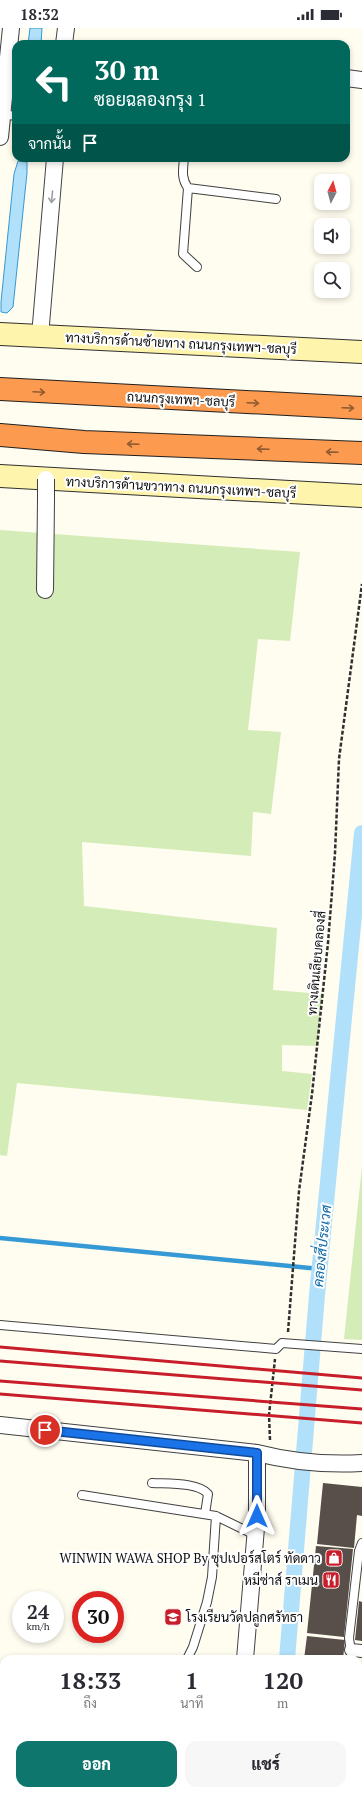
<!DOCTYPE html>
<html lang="th">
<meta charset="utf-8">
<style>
body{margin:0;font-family:"PT Serif",Sarabun,serif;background:#f7f7f7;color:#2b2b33;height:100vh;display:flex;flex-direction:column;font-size:15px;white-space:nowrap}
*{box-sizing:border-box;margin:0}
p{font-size:13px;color:#7c7c81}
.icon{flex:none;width:22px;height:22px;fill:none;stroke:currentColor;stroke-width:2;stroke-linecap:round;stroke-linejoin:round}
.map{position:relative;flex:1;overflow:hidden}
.panel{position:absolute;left:0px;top:1627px;width:362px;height:140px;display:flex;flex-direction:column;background:#fff;border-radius:12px 12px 0 0;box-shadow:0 2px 6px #0003}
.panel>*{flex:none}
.top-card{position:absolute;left:12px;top:12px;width:338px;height:122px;border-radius:12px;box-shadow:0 2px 6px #0003;background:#00695c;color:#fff;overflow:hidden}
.needle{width:26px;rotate:6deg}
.controls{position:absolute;left:314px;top:146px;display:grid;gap:8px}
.controls a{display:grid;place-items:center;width:36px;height:36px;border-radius:8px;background:#fff;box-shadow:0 2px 6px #0003;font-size:20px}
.speed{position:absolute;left:12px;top:1563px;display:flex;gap:8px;font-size:20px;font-weight:700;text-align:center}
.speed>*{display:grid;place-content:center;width:52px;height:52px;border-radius:50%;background:#fff;box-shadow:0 2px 6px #0003;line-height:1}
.speed small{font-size:10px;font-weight:400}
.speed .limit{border:6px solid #d22;background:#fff;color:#111}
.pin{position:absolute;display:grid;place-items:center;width:34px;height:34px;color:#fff;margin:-17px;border:2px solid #fff;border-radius:50%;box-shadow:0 1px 4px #0007}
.me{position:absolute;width:44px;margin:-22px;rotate:0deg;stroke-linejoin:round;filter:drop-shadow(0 0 3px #0008)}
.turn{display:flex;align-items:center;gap:14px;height:84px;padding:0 16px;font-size:18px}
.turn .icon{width:52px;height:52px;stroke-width:2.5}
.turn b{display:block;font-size:28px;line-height:34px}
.then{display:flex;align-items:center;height:38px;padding:0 16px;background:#0003;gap:8px;font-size:15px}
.eta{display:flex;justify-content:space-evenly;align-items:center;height:68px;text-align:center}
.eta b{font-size:24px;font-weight:800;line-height:28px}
.cta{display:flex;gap:8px;margin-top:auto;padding:8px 16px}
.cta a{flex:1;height:46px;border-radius:12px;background:#0f766e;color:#fff;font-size:16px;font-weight:800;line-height:46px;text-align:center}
.cta a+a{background:#f7f7f7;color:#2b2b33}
.status{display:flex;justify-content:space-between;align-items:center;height:28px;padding:0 20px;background:#fff;direction:ltr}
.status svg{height:11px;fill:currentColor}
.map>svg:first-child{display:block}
.green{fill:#d4ecb7}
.water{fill:#b1e0fa;stroke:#3499d5}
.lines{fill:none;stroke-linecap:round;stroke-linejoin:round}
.stream{stroke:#3499d5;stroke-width:4.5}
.canal{stroke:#b1e0fa;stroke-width:16}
.building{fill:#584f4a}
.service-casing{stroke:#414141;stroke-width:10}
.pedestrian-casing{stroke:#414141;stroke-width:14}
.minor-casing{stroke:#414141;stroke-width:18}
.secondary-casing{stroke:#303030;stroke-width:24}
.motorway-casing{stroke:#1f1f1f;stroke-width:24}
.path{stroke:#303030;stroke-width:2.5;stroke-dasharray:4 2;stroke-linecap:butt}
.service{stroke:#fff;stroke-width:8}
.pedestrian{stroke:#fff;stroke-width:12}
.minor{stroke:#fff;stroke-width:16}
.secondary{stroke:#fff4ab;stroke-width:22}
.motorway{stroke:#fc9b50;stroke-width:22}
.rail{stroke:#c71e2a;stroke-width:3}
.minor-bridge-casing{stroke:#414141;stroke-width:18;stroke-linecap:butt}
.minor-bridge{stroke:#fff;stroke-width:16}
.oneway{stroke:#9f9f9f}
.oneway2{stroke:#915c32}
.route-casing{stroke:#114b97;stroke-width:10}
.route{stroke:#1a73e8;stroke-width:7}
.labels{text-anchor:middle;stroke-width:4;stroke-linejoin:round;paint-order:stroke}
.street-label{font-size:13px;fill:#0e0e0e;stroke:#fff}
.poi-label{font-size:13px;fill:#0e0e0e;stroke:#fff;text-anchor:end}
.water-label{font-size:14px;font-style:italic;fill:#1069a8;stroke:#fff}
</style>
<div class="status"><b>18:32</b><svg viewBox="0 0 49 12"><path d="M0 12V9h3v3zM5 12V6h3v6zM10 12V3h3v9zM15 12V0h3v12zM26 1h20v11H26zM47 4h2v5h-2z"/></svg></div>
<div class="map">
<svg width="362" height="1767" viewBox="0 0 362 1767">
<rect width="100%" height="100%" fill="#fffcf0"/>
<!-- green -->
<path class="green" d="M0,502L300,524L290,613L258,611L248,702L281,704L271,786L253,784L251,828L82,814L84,878L277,900L273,962L322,966L317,1018L282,1017V1043L312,1046L307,1082L17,1055L7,1128L0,1127Z
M362,1138V1312L344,1311Z"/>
<!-- water -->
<path class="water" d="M30,0H42L41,16H28Z
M18,133L27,134V145L13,279L7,285L1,284V274L14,146Z"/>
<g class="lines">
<!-- stream -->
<path class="stream" d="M0,1210L320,1241"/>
<!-- canal -->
<path class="canal" d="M287,1631L317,1267L362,805
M275,1767L276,1763"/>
</g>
<!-- building -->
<path class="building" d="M323,1455L362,1459V1488L357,1487L354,1520L317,1516Z
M316,1518L353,1521L344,1609L307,1605Z
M359,1573L362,1574V1613L355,1612Z
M307,1608L345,1612L343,1631H304Z
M358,1667L362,1668V1685H358Z
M360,1724H362V1737L359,1736Z
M359,1742H362V1756L358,1755Z
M358,1761H362V1767H356Z"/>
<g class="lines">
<defs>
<path id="service" d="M1,86L16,88
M184,130C183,142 181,150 188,160L276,171
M188,160L183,226L197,239
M0,1297L276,1321L282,1315L362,1321
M152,1455C167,1456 198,1454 208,1466L205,1486
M82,1467L216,1488L255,1507
M187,1631L193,1619L207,1574L212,1549L216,1488
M352,1631L349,1610L359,1523L362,1515
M358,1706L362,1707"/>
<path id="pedestrian" d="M351,1622L362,1623
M345,1767V1763"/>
<path id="minor" d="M64,16L66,0
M346,50L362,52
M0,109L11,0
M40,308L55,130
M45,562L46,471
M0,1397L257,1425C292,1434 326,1437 362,1435
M245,1631L257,1488V1425
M233,1767V1763"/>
<path id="secondary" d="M0,306L362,324
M0,448L362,468"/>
<path id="motorway" d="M0,361L362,380
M0,407L84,414L362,425"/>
</defs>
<!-- service casing -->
<use href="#service" class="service-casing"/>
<!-- pedestrian casing -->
<use href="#pedestrian" class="pedestrian-casing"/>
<!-- minor casing -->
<use href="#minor" class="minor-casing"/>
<!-- secondary casing -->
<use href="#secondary" class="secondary-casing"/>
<!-- motorway casing -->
<use href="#motorway" class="motorway-casing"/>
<!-- path -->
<path class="path" d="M288,1304L299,1163L312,1066L328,915L335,825L339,731L362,556
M270,1412L269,1387L275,1331"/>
<!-- service -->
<use href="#service" class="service"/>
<!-- pedestrian -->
<use href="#pedestrian" class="pedestrian"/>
<!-- minor -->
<use href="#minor" class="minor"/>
<!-- secondary -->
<use href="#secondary" class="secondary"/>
<!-- motorway -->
<use href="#motorway" class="motorway"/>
<!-- rail -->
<path class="rail" d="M0,1319L362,1350
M0,1333L362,1362
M0,1353L362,1381
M0,1366L362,1395"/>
<defs>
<path id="minor-bridge" d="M46,471V451"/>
</defs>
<!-- minor-bridge casing -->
<use href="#minor-bridge" class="minor-bridge-casing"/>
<!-- minor-bridge -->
<use href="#minor-bridge" class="minor-bridge"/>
</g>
<!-- one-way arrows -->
<defs><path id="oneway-shaft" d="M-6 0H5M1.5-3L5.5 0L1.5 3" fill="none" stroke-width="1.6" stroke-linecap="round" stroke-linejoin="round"/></defs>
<use class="oneway" href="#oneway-shaft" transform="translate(52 169) rotate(95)"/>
<g class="oneway2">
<use href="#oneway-shaft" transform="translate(39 364) rotate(3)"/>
<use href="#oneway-shaft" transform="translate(253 375) rotate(3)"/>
<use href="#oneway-shaft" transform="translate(348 380) rotate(2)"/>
<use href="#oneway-shaft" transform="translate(133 416) rotate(-178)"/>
<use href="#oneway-shaft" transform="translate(263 421) rotate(-178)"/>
<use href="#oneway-shaft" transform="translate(332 424) rotate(-178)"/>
</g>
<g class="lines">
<defs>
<path id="route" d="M45,1402L257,1425V1488"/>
</defs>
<!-- route casing -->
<use href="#route" class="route-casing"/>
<!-- route -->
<use href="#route" class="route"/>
</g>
<!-- icons -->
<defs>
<symbol id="shop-square" viewBox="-11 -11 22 22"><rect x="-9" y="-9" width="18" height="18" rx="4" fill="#c71e2a" stroke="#fff"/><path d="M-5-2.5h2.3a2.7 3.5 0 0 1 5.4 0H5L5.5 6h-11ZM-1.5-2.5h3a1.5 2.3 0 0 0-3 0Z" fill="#fff"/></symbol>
<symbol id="restaurant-square" viewBox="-11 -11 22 22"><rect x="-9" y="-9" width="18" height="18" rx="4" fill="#c71e2a" stroke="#fff"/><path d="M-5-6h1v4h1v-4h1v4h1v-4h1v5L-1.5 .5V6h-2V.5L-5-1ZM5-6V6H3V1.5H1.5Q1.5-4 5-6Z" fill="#fff"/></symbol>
<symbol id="school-square" viewBox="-11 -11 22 22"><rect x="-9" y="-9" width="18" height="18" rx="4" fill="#c71e2a" stroke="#fff"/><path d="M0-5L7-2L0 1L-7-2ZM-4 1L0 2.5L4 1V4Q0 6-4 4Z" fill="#fff"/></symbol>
</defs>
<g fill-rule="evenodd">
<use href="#shop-square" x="324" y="1520" width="20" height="20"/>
<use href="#restaurant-square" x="321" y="1542" width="20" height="20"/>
<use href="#school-square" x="163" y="1579" width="20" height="20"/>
</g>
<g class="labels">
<!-- street labels -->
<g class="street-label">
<text transform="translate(181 315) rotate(3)" y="5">ทางบริการด้านซ้ายทาง ถนนกรุงเทพฯ-ชลบุรี</text>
<text transform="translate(181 371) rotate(3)" y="5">ถนนกรุงเทพฯ-ชลบุรี</text>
<text transform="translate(181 459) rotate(3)" y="5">ทางบริการด้านขวาทาง ถนนกรุงเทพฯ-ชลบุรี</text>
<text transform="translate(316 935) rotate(-85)" y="5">ทางเดินเลียบคลองสี่</text>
</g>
<!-- poi labels -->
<g class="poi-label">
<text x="321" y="1535">WINWIN WAWA SHOP By ซุปเปอร์สโตร์ ทัดดาว</text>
<text x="318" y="1557">หมีซ่าส์ ราเมน</text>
<text x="186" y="1594" text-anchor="start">โรงเรียนวัดปลูกศรัทธา</text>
</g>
<!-- water labels -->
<g class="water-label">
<text transform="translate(322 1218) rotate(-84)" y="5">คลองสี่ประเวศ</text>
</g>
</g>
</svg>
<div class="controls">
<a><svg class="needle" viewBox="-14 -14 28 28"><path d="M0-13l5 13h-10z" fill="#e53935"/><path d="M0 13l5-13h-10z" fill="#7c7c81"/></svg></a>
<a><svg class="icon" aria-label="sound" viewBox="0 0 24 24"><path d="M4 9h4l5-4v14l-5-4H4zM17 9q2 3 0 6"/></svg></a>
<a><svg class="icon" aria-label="search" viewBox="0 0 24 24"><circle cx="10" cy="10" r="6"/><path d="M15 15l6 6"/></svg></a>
</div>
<div class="speed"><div>24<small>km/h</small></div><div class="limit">30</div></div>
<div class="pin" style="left:45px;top:1402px;background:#d93025"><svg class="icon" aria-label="arrive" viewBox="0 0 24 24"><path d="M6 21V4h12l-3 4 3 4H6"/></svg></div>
<svg class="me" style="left:257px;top:1488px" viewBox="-20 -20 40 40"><path d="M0-17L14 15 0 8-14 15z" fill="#1a73e8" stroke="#fff" stroke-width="4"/></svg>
<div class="top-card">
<div class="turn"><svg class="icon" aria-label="left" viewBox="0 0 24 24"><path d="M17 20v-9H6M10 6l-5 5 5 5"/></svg><div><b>30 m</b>ซอยฉลองกรุง 1</div></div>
<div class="then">จากนั้น<svg class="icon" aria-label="arrive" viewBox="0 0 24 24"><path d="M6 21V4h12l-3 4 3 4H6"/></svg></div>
</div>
<section class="panel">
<div class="eta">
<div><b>18:33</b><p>ถึง</p></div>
<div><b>1</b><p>นาที</p></div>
<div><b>120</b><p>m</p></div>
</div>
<div class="cta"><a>ออก</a><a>แชร์</a></div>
</section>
</div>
